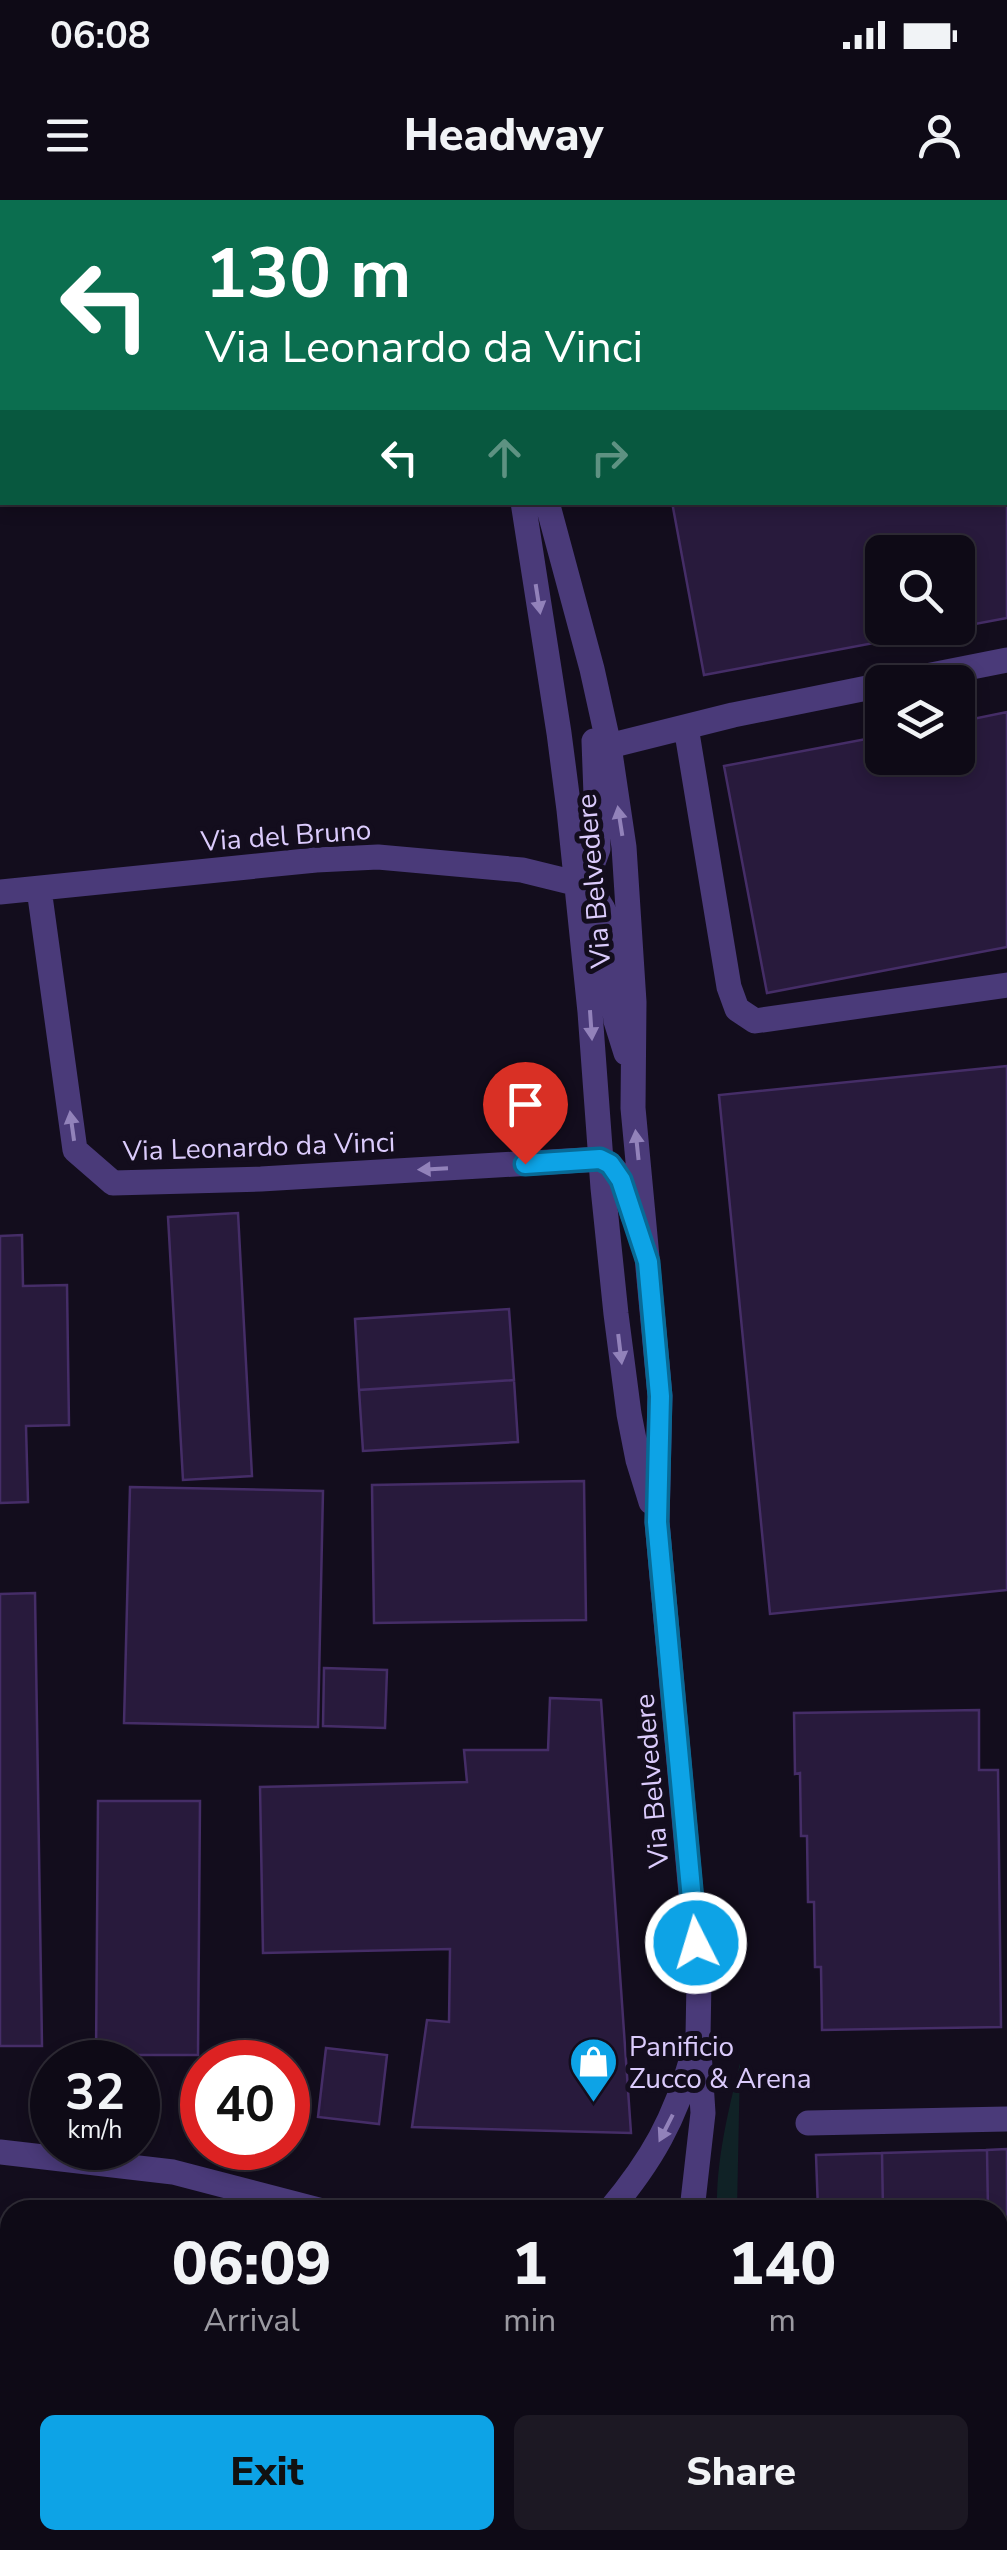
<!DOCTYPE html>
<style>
body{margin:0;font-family:"Nunito Sans",sans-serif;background:#1c1823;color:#f1f3f6;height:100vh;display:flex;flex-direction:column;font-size:38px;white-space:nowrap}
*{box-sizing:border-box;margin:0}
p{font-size:32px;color:#9b9aa1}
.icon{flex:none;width:55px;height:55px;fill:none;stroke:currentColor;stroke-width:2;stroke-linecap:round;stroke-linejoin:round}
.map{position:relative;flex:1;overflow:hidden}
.details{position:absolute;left:0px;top:2000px;width:1008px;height:350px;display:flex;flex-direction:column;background:#0e0a16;border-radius:30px 30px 0 0;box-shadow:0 5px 15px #0003,0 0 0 2px #2e2b35}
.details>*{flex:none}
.top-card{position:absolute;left:0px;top:0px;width:1008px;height:305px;box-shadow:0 5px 15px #0003,0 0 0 2px #2e2b35;background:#0b6e4f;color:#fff;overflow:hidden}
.buttons{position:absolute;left:865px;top:335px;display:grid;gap:20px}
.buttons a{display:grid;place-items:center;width:110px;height:110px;border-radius:15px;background:#0e0a16;box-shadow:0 5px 15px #0003,0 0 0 2px #2e2b35;font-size:50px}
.speed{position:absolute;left:30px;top:1840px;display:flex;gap:20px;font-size:50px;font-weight:700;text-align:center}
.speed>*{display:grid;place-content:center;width:130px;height:130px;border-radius:50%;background:#0e0a16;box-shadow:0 5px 15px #0003,0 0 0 2px #2e2b35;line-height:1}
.speed small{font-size:25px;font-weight:400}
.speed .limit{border:15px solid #d22;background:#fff;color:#111}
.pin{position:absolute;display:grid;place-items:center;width:85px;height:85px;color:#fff;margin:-102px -42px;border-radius:50% 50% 50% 0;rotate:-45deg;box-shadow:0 0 10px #0007}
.pin .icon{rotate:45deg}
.me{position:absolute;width:110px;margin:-55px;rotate:355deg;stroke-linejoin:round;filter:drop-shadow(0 0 8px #0008)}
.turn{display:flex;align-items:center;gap:35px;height:210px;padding:0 40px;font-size:45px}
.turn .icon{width:130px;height:130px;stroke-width:2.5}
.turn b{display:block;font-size:70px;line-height:85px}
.lanes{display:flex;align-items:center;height:95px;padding:0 40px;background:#0003;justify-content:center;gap:50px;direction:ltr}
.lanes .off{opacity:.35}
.eta{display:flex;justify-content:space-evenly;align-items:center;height:170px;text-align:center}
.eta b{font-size:60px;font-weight:800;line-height:70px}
.button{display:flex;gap:20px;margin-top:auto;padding:20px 40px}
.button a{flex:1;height:115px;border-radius:15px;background:#0da3e6;color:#111;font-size:40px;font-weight:800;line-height:115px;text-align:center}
.button a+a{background:#1c1823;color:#f1f3f6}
.status{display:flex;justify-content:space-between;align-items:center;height:70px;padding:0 50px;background:#0e0a16;direction:ltr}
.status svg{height:28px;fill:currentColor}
header{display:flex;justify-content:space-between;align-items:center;height:130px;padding:0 40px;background:#0e0a16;font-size:45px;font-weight:800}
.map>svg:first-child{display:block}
.green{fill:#102226}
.building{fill:#281a3c;stroke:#452d67;stroke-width:2.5;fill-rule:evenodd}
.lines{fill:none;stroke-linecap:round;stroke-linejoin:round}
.minor{stroke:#4a3a79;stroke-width:25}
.oneway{fill:#9282ba}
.route-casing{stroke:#086a96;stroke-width:25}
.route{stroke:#0da3e6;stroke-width:18}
.labels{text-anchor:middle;stroke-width:10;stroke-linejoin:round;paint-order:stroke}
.street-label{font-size:28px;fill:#dbcbfc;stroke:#130d1d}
.poi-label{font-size:28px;fill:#dbcbfc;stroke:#130d1d;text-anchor:start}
</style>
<div class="status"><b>06:08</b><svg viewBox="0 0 49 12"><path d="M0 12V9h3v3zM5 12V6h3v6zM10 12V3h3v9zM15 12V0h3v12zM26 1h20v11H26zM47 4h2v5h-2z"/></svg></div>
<header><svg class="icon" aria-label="menu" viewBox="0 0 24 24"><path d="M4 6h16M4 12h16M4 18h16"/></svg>Headway<svg class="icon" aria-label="person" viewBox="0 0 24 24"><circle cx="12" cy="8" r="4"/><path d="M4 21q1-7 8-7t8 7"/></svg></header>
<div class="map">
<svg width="1007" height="2350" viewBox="0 0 1007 2350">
<rect width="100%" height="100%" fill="#130d1d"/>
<!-- green -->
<path class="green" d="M740,1863L737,2010H717C716,1960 728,1912 740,1863Z"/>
<!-- building -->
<path class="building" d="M685,0H1007V418L704,475L672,302H1005V2H686ZM882,352H958V428H882Z
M1007,512V747L767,793L724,566L882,536V558H958V522Z
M1007,866V1390L770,1414L719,895Z
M238,1013L252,1276L183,1280L168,1017Z
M22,1035L23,1086L67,1085L69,1225L26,1226L28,1302L0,1303V1036Z
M509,1109L514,1180L359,1190L355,1119Z
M514,1180L518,1242L363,1251L359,1190Z
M584,1281L586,1420L374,1423L372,1285Z
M130,1287L323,1291L318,1527L124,1523Z
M35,1393L42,1846H0V1394Z
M324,1468L387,1470L385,1528L323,1526Z
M550,1498L601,1500L631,1933L412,1927L427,1820L449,1822L450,1749L263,1753L260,1587L467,1582L464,1550H548Z
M979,1510V1570H998L1001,1827L822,1830L821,1767H815L814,1702H808L807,1636H801L800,1573L795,1574L794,1513Z
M98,1601H200L198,1855H96Z
M326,1848L387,1855L379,1924L318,1917Z
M1007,1949V2084H998V2010H988L987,1950Z
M987,1950L988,2010H883L882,1953Z
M882,1953L883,2010H818L816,1955Z
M1007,2135V2217H998V2136Z
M0,2200H10V2340H178V2345L0,2349Z
M1007,2298V2350H866L865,2340H998V2299Z
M178,2340H264V2343L178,2345Z
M264,2340H447V2350H264Z"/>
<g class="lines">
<!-- minor -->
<path class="minor" d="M493,0V2
M619,0L620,2
M523,302L559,533L569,610L590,812L603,988L616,1114L629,1214L638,1260L651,1302
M547,302L592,469L609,546L624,647L634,802L633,908L660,1196L657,1322L699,1781L698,1836L703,1913L692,2010
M896,482L1007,460
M686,527L729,787L737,809L755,821L1007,785
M609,546L733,515L882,485
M575,682L591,668L598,649L594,541
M39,689L75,950L113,983L261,979L600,959C622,967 627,996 633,1016
M0,692L316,660L378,657L522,670L579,684L593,693L603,709L616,821L626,853
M808,1923L1007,1919
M0,1952L173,1972L319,2010
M610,2010C652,1960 675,1919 693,1855
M0,2077H10
M658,2340L661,2350"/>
</g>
<!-- one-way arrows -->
<defs><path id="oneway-solid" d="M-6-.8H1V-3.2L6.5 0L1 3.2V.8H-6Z" transform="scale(2.5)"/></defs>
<g class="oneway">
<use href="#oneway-solid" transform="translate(538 399) rotate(81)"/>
<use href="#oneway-solid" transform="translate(620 621) rotate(-99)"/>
<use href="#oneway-solid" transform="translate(591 825) rotate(86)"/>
<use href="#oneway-solid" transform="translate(72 926) rotate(-98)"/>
<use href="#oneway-solid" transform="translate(637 945) rotate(-96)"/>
<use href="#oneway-solid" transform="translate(433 969) rotate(177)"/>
<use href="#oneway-solid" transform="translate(620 1149) rotate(83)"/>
<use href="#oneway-solid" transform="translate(666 1928) rotate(117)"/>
</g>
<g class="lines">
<defs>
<path id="route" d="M525,964L600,959L610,964L621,980L648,1062L660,1196L657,1322L696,1743"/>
</defs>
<!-- route casing -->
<use href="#route" class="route-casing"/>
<!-- route -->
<use href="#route" class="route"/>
</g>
<!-- icons -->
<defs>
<symbol id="shop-pin" viewBox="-11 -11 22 30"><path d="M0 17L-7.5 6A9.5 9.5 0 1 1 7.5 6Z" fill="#0da3e6" stroke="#130d1d"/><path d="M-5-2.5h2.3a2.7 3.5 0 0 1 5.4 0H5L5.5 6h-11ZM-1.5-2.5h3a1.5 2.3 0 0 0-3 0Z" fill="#fff"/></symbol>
</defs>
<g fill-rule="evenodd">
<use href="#shop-pin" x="566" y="1834" width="55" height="75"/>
</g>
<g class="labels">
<!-- street labels -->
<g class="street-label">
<text transform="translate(286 635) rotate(-4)" y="10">Via del Bruno</text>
<text transform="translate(593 681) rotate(-95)" y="10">Via Belvedere</text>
<text transform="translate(259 946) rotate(-2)" y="10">Via Leonardo da Vinci</text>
<text transform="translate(651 1581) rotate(-95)" y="10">Via Belvedere</text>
</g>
<!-- poi labels -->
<g class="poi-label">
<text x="629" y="1856">Panificio<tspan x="629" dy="32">Zucco &amp; Arena</tspan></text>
</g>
</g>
</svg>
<div class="buttons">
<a><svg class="icon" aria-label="search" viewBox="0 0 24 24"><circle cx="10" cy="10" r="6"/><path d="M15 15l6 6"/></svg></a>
<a><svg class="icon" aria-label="layers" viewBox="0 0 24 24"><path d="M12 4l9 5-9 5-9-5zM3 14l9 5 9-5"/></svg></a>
</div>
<div class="speed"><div>32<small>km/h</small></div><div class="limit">40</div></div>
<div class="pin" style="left:525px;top:964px;background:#d93025"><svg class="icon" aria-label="arrive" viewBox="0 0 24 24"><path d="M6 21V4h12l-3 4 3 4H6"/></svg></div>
<svg class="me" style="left:696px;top:1743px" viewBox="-20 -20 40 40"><circle r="17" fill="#0da3e6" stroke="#fff" stroke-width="3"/><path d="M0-11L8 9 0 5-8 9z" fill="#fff"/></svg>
<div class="top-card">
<div class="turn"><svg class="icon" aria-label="left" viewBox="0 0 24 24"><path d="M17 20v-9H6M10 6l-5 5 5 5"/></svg><div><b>130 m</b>Via Leonardo da Vinci</div></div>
<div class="lanes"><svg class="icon" aria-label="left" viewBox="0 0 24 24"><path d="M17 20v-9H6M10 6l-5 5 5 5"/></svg><svg class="icon off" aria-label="ahead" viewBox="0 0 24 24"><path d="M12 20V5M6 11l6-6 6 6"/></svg><svg class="icon off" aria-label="right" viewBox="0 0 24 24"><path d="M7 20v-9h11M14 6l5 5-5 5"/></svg></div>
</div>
<section class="details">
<div class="eta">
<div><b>06:09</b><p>Arrival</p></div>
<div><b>1</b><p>min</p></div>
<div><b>140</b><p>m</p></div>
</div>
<div class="button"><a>Exit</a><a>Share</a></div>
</section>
</div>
